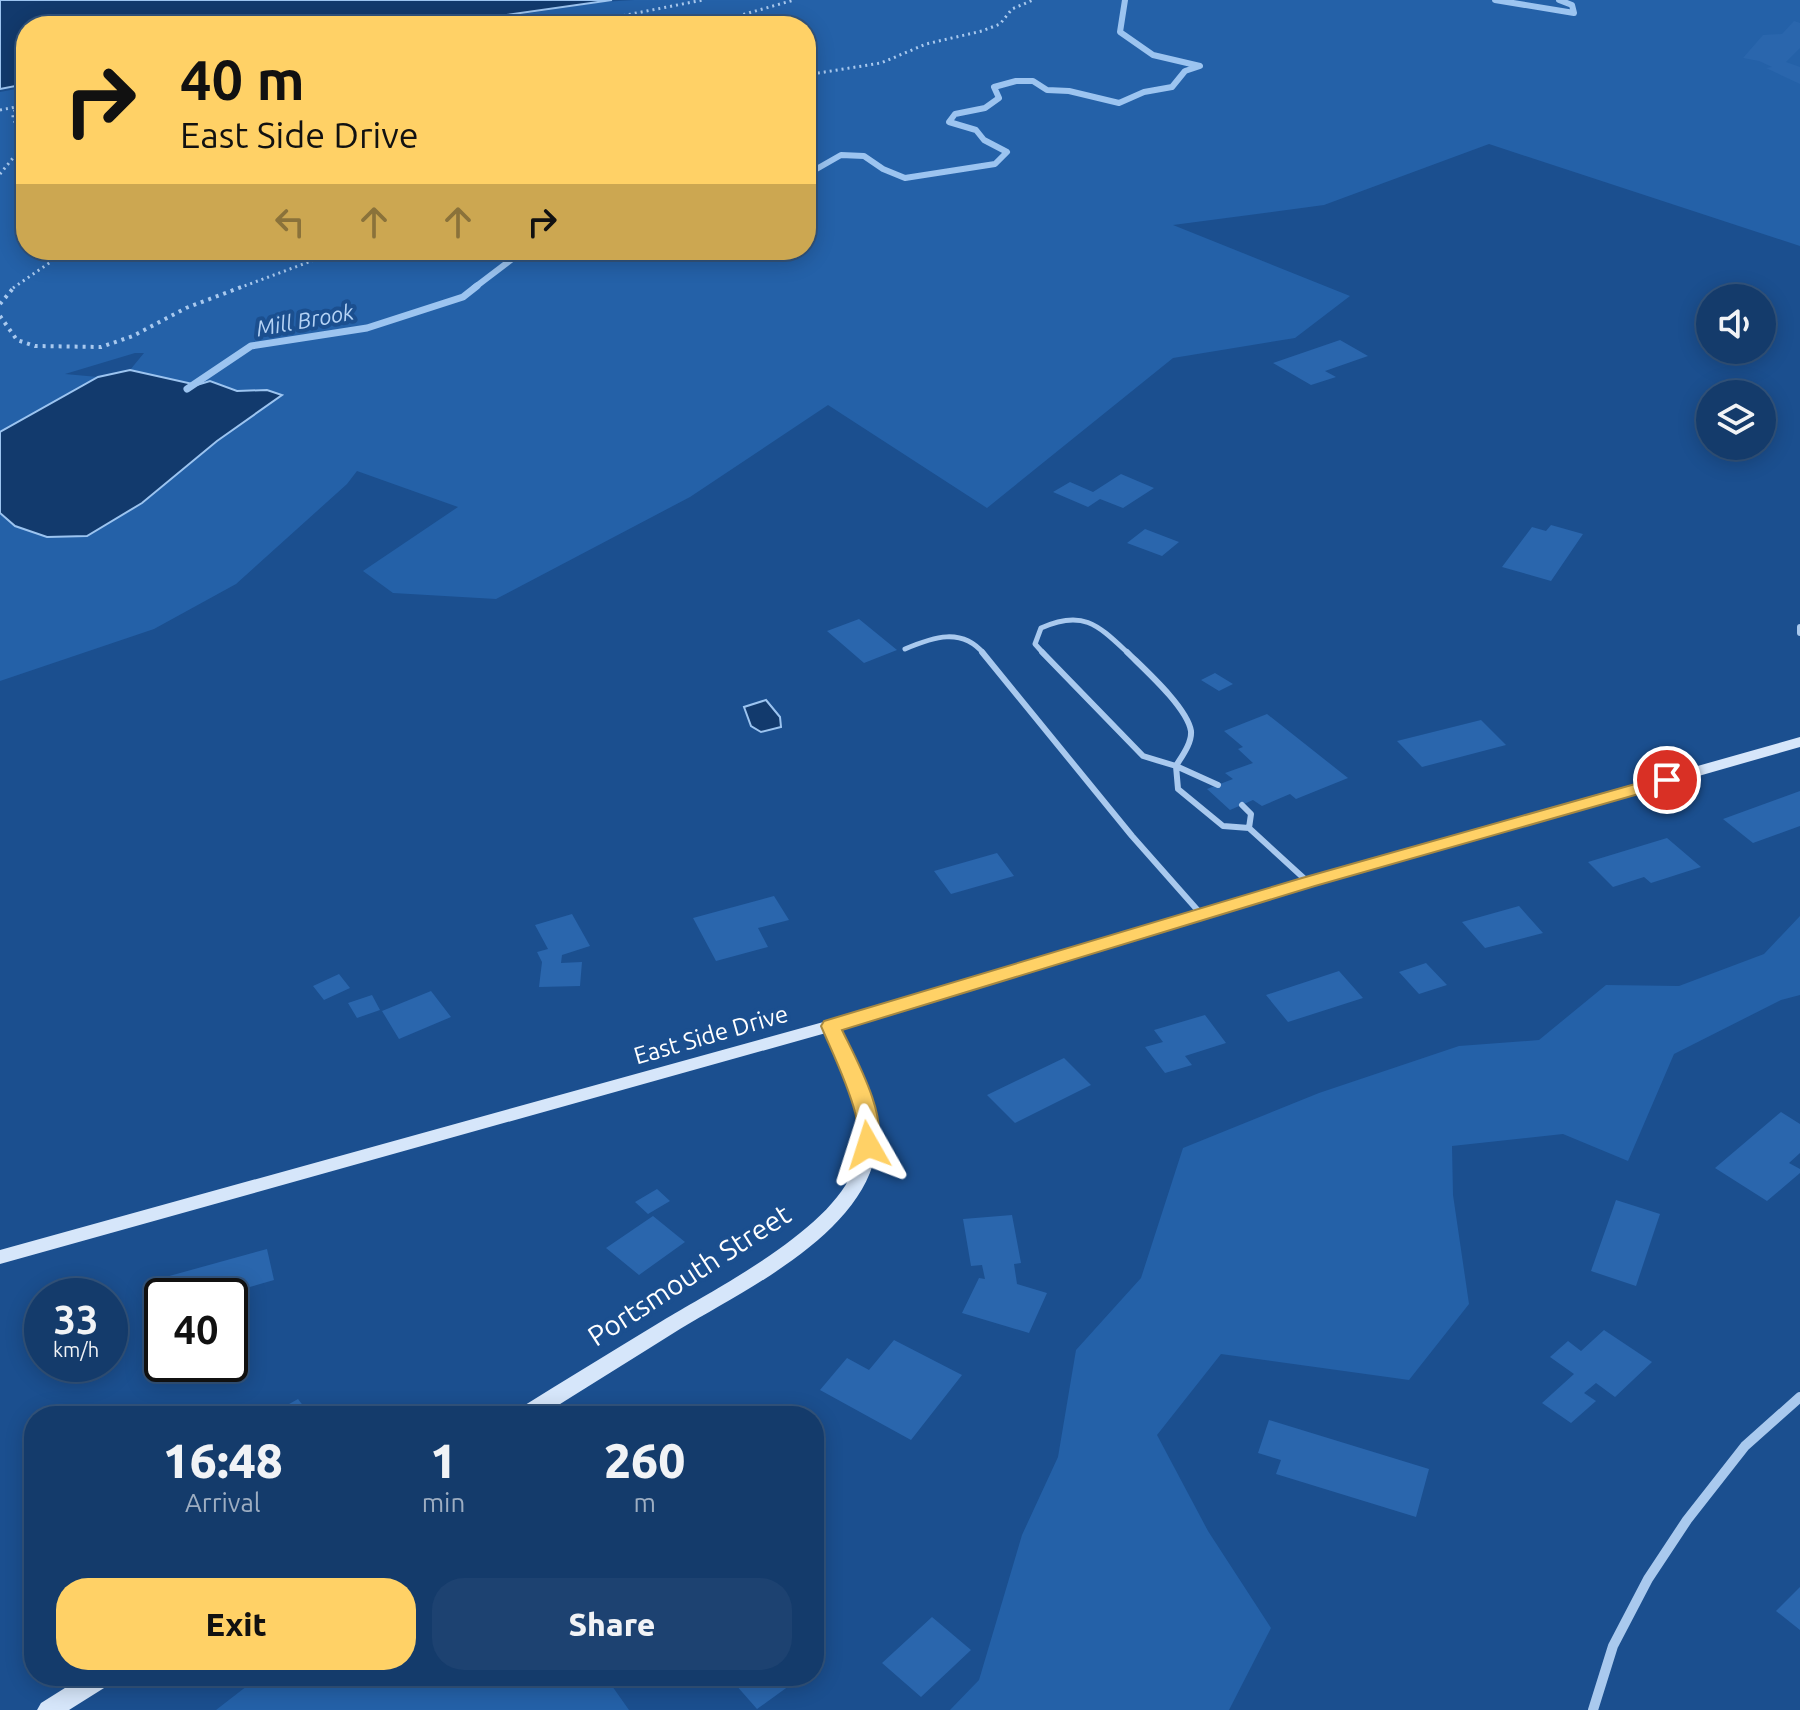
<!DOCTYPE html>
<style>
body{margin:0;font-family:Ubuntu,sans-serif;background:#1d4271;color:#f1f3f6;height:100vh;display:flex;flex-direction:column;font-size:30px;white-space:nowrap}
*{box-sizing:border-box;margin:0}
p{font-size:26px;color:#9dadc1}
.icon{flex:none;width:44px;height:44px;fill:none;stroke:currentColor;stroke-width:2;stroke-linecap:round;stroke-linejoin:round}
.map{position:relative;flex:1;overflow:hidden}
.drawer{position:absolute;left:24px;top:1406px;width:800px;height:280px;display:flex;flex-direction:column;background:#143b6b;border-radius:32px;box-shadow:0 4px 20px #0003,0 0 0 2px #33557e}
.drawer>*{flex:none}
.hud{position:absolute;left:16px;top:16px;width:800px;height:244px;border-radius:32px;box-shadow:0 4px 20px #0003,0 0 0 2px #33557e;background:#ffd166;color:#111;overflow:hidden}
.buttons{position:absolute;left:1696px;top:284px;display:grid;gap:16px}
.buttons a{display:grid;place-items:center;width:80px;height:80px;border-radius:50%;background:#143b6b;box-shadow:0 4px 20px #0003,0 0 0 2px #33557e;font-size:40px}
.speed{position:absolute;left:24px;top:1278px;display:flex;gap:16px;font-size:40px;font-weight:700;text-align:center}
.speed>*{display:grid;place-content:center;width:104px;height:104px;border-radius:50%;background:#143b6b;box-shadow:0 4px 20px #0003,0 0 0 2px #33557e;line-height:1}
.speed small{font-size:20px;font-weight:400}
.speed .limit{border:4px solid #111;border-radius:12px;background:#fff;color:#111}
.pin{position:absolute;display:grid;place-items:center;width:68px;height:68px;color:#fff;margin:-34px;border:4px solid #fff;border-radius:50%;box-shadow:0 2px 8px #0007}
.me{position:absolute;width:88px;margin:-44px;rotate:354deg;stroke-linejoin:round;filter:drop-shadow(0 0 6px #0008)}
.turn{display:flex;align-items:center;gap:28px;height:168px;padding:0 32px;font-size:36px}
.turn .icon{width:104px;height:104px;stroke-width:2.5}
.turn b{display:block;font-size:56px;line-height:68px}
.lanes{display:flex;align-items:center;height:76px;padding:0 32px;background:#0003;justify-content:center;gap:40px;direction:ltr}
.lanes .off{opacity:.35}
.eta{display:flex;justify-content:space-evenly;align-items:center;height:136px;text-align:center}
.eta b{font-size:48px;font-weight:800;line-height:56px}
.cta{display:flex;gap:16px;margin-top:auto;padding:16px 32px}
.cta a{flex:1;height:92px;border-radius:32px;background:#ffd166;color:#111;font-size:32px;font-weight:800;line-height:92px;text-align:center}
.cta a+a{background:#1d4271;color:#f1f3f6}
.map>svg:first-child{display:block}
.green{fill:#2461a8}
.water{fill:#123a6d;stroke:#9cc4f0;stroke-width:2}
.lines{fill:none;stroke-linecap:round;stroke-linejoin:round}
.stream-far1{stroke:#9cc4f0;stroke-width:6}
.stream{stroke:#9cc4f0;stroke-width:7}
.building{fill:#2a66ad}
.path-far1{stroke:#a9c9ee;stroke-width:3;stroke-dasharray:2 4;stroke-linecap:butt}
.path{stroke:#a9c9ee;stroke-width:4;stroke-dasharray:3 5;stroke-linecap:butt}
.lane-far1{stroke:#a9c9ee;stroke-width:5}
.lane{stroke:#a9c9ee;stroke-width:6}
.street-far1{stroke:#a9c9ee;stroke-width:6}
.street{stroke:#a9c9ee;stroke-width:10}
.secondary{fill:#d6e6fa;fill-rule:evenodd}
.route{fill:#ffd166;stroke:#a68842;stroke-width:2}
.labels{text-anchor:middle;stroke-width:8;stroke-linejoin:round;paint-order:stroke}
.far-water-label{font-size:22px;font-style:italic;fill:#b5d3f5;stroke:#1b4f8f}
.street-label{font-size:24px;fill:#fff;stroke:#1b4f8f}
.near-street-label{font-size:28px;fill:#fff;stroke:#1b4f8f}
</style>
<div class="map">
<svg width="1800" height="1710" viewBox="0 0 1800 1710">
<rect width="100%" height="100%" fill="#1b4f8f"/>
<!-- green -->
<path class="green" d="M634,0H1800V246L1489,144L1324,205L1173,225L1350,296L1295,338L1173,358L987,508L828,405L690,497L496,599L393,593L363,571L458,507L357,471L347,484L236,584L154,629L0,681V513L15,526L217,441L281,395L267,390L237,391L210,381L197,385L130,370L144,353H135L65,374L98,377L0,432V92L26,87V250H806V26H445L602,2Z
M1800,916V995L1781,1000L1674,1054L1628,1161L1563,1134L1452,1146L1453,1195L1469,1304L1409,1380L1221,1354L1157,1435L1208,1531L1271,1628L1229,1710H950L979,1680L1022,1535L1058,1457L1076,1350L1141,1278L1183,1148L1319,1093L1459,1046L1539,1040L1606,985L1679,986L1764,954Z
M260,1676H605L629,1710H216Z"/>
<!-- water -->
<path class="water" d="M0,0H612L430,26H26V84L0,89Z
M130,370L197,385L210,381L237,391L267,390L282,395L217,441L142,503L87,536L47,537L15,526L0,513V432L98,377Z
M766,700L780,717L781,727L761,732L751,726L744,707Z"/>
<g class="lines">
<!-- stream-far1 -->
<path class="stream-far1" d="M1495,0L1574,13L1572,5L1559,0
M806,175L841,155L864,156L883,169L905,178L995,164L1007,152L984,140L976,130L949,122L955,114L985,108L999,98L994,87L1016,81H1033L1047,90L1069,91L1119,103L1144,92L1172,87L1185,71L1200,66L1153,55L1120,32L1125,0
M474,288L524,250"/>
<!-- stream -->
<path class="stream" d="M187,389L251,346L367,328L463,297L477,286"/>
</g>
<!-- building -->
<path class="building" d="M1794,21L1800,23V48L1786,62L1800,67V84L1766,68L1772,67L1759,61L1743,58L1763,35L1782,34Z
M1340,340L1368,356L1325,371L1336,377L1311,385L1273,363Z
M1121,474L1154,488L1123,508L1100,499L1088,507L1053,492L1070,482L1093,492Z
M1551,525L1583,534L1551,581L1502,567L1532,527L1546,531Z
M1145,529L1179,542L1162,556L1127,543Z
M859,619L897,650L864,663L827,631Z
M1215,673L1233,684L1219,691L1201,680Z
M1267,714L1348,778L1296,799L1290,794L1262,806L1253,800L1230,810L1207,789L1233,779L1225,773L1253,763L1238,749L1243,747L1224,731Z
M1481,720L1506,745L1422,767L1397,741Z
M1800,791V826L1753,843L1723,819Z
M1667,838L1701,867L1651,883L1644,877L1613,887L1588,862Z
M997,853L1014,876L951,894L934,871Z
M774,896L789,920L758,928L768,947L716,961L693,918Z
M1519,906L1543,933L1485,948L1462,922Z
M572,914L590,946L562,955L561,963L582,962L580,986L539,987L542,962L537,952L548,949L535,925Z
M1426,963L1447,985L1419,994L1399,972Z
M1339,971L1363,998L1288,1022L1266,995Z
M339,974L350,988L324,1000L313,986Z
M431,991L451,1017L399,1039L382,1011Z
M372,995L380,1010L357,1018L348,1003Z
M1205,1015L1226,1043L1185,1056L1192,1065L1165,1073L1145,1047L1163,1042L1154,1030Z
M1064,1058L1091,1085L1015,1123L987,1095Z
M1781,1112L1800,1124V1153L1789,1163L1800,1169V1173L1767,1201L1715,1168Z
M657,1189L670,1201L648,1214L635,1202Z
M1616,1200L1660,1214L1636,1286L1591,1271Z
M1012,1215L1021,1263L1014,1264L1017,1284L1047,1293L1029,1333L962,1313L979,1278L985,1279L982,1265L971,1266L963,1219Z
M653,1216L685,1242L639,1275L606,1248Z
M267,1249L274,1280L218,1296H165L162,1278Z
M1604,1330L1652,1362L1615,1397L1596,1383L1584,1393L1596,1401L1571,1423L1542,1403L1574,1374L1550,1357L1568,1341L1581,1351Z
M894,1340L962,1375L911,1440L820,1390L847,1358L869,1370Z
M298,1399L311,1416H268Z
M1269,1420L1429,1469L1416,1517L1276,1474L1281,1460L1258,1453Z
M1800,1587V1630L1776,1611Z
M932,1617L971,1650L921,1697L882,1663Z
M728,1676H798L800,1678L757,1709Z"/>
<g class="lines">
<!-- path-far1 -->
<path class="path-far1" d="M570,26L703,0
M703,26L794,0
M806,75L881,63L926,44L982,31L1000,24L1012,9L1033,0
M26,105L13,112V120L26,132
M0,110L21,106
M0,174L26,142
M13,288L68,250
M239,288L341,250"/>
<!-- path -->
<path class="path" d="M0,304L15,286
M0,316L17,340L35,346L101,347L133,336L186,308L244,286"/>
<!-- lane-far1 -->
<path class="lane-far1" d="M905,649C933,637 962,627 984,654
M1044,654L1035,644L1041,628C1083,609 1098,625 1129,654"/>
<!-- lane -->
<path class="lane" d="M982,652L1132,836L1201,914
M1042,652L1143,756L1176,766C1182,756 1192,743 1191,731C1187,707 1144,669 1127,652
M1218,785L1176,766L1178,789L1223,826L1249,828L1251,814L1242,805
M1249,828L1308,882"/>
<!-- street-far1 -->
<path class="street-far1" d="M1800,627V633"/>
<!-- street -->
<path class="street" d="M1593,1710L1613,1646L1648,1579L1687,1520L1745,1446L1800,1397"/>
<!-- secondary -->
<path class="secondary" d="M1800,737V747L1314,886L841,1029C861,1067 884,1112 875,1156C858,1236 745,1290 680,1329C634,1358 587,1387 541,1416H514L517,1410C565,1380 614,1350 662,1321C715,1289 835,1228 854,1167C868,1121 847,1074 826,1033L0,1264V1250L827,1021L1302,878Z
M84,1676H115L112,1683L69,1710H37L41,1703Z"/>
</g>
<!-- route -->
<path class="route" d="M1667,775L1676,780L1674,784L1315,886L842,1030C855,1057 891,1121 875,1150H861C854,1138 859,1124 855,1112C847,1082 833,1054 821,1026L824,1021L1302,878Z"/>
<g class="labels">
<!-- far-water labels -->
<g class="far-water-label">
<text transform="translate(305 320) rotate(-10)" y="8">Mill Brook</text>
</g>
<!-- street labels -->
<g class="street-label">
<text transform="translate(711 1035) rotate(-16)" y="8">East Side Drive</text>
</g>
<!-- near-street labels -->
<g class="near-street-label">
<text transform="translate(689 1275) rotate(-33)" y="10">Portsmouth Street</text>
</g>
</g>
</svg>
<div class="buttons">
<a><svg class="icon" aria-label="sound" viewBox="0 0 24 24"><path d="M4 9h4l5-4v14l-5-4H4zM17 9q2 3 0 6"/></svg></a>
<a><svg class="icon" aria-label="layers" viewBox="0 0 24 24"><path d="M12 4l9 5-9 5-9-5zM3 14l9 5 9-5"/></svg></a>
</div>
<div class="speed"><div>33<small>km/h</small></div><div class="limit">40</div></div>
<div class="pin" style="left:1667px;top:780px;background:#d93025"><svg class="icon" aria-label="arrive" viewBox="0 0 24 24"><path d="M6 21V4h12l-3 4 3 4H6"/></svg></div>
<svg class="me" style="left:868px;top:1145px" viewBox="-20 -20 40 40"><path d="M0-17L14 15 0 8-14 15z" fill="#ffd166" stroke="#fff" stroke-width="4"/></svg>
<div class="hud">
<div class="turn"><svg class="icon" aria-label="right" viewBox="0 0 24 24"><path d="M7 20v-9h11M14 6l5 5-5 5"/></svg><div><b>40 m</b>East Side Drive</div></div>
<div class="lanes"><svg class="icon off" aria-label="left" viewBox="0 0 24 24"><path d="M17 20v-9H6M10 6l-5 5 5 5"/></svg><svg class="icon off" aria-label="ahead" viewBox="0 0 24 24"><path d="M12 20V5M6 11l6-6 6 6"/></svg><svg class="icon off" aria-label="ahead" viewBox="0 0 24 24"><path d="M12 20V5M6 11l6-6 6 6"/></svg><svg class="icon" aria-label="right" viewBox="0 0 24 24"><path d="M7 20v-9h11M14 6l5 5-5 5"/></svg></div>
</div>
<section class="drawer">
<div class="eta">
<div><b>16:48</b><p>Arrival</p></div>
<div><b>1</b><p>min</p></div>
<div><b>260</b><p>m</p></div>
</div>
<div class="cta"><a>Exit</a><a>Share</a></div>
</section>
</div>
